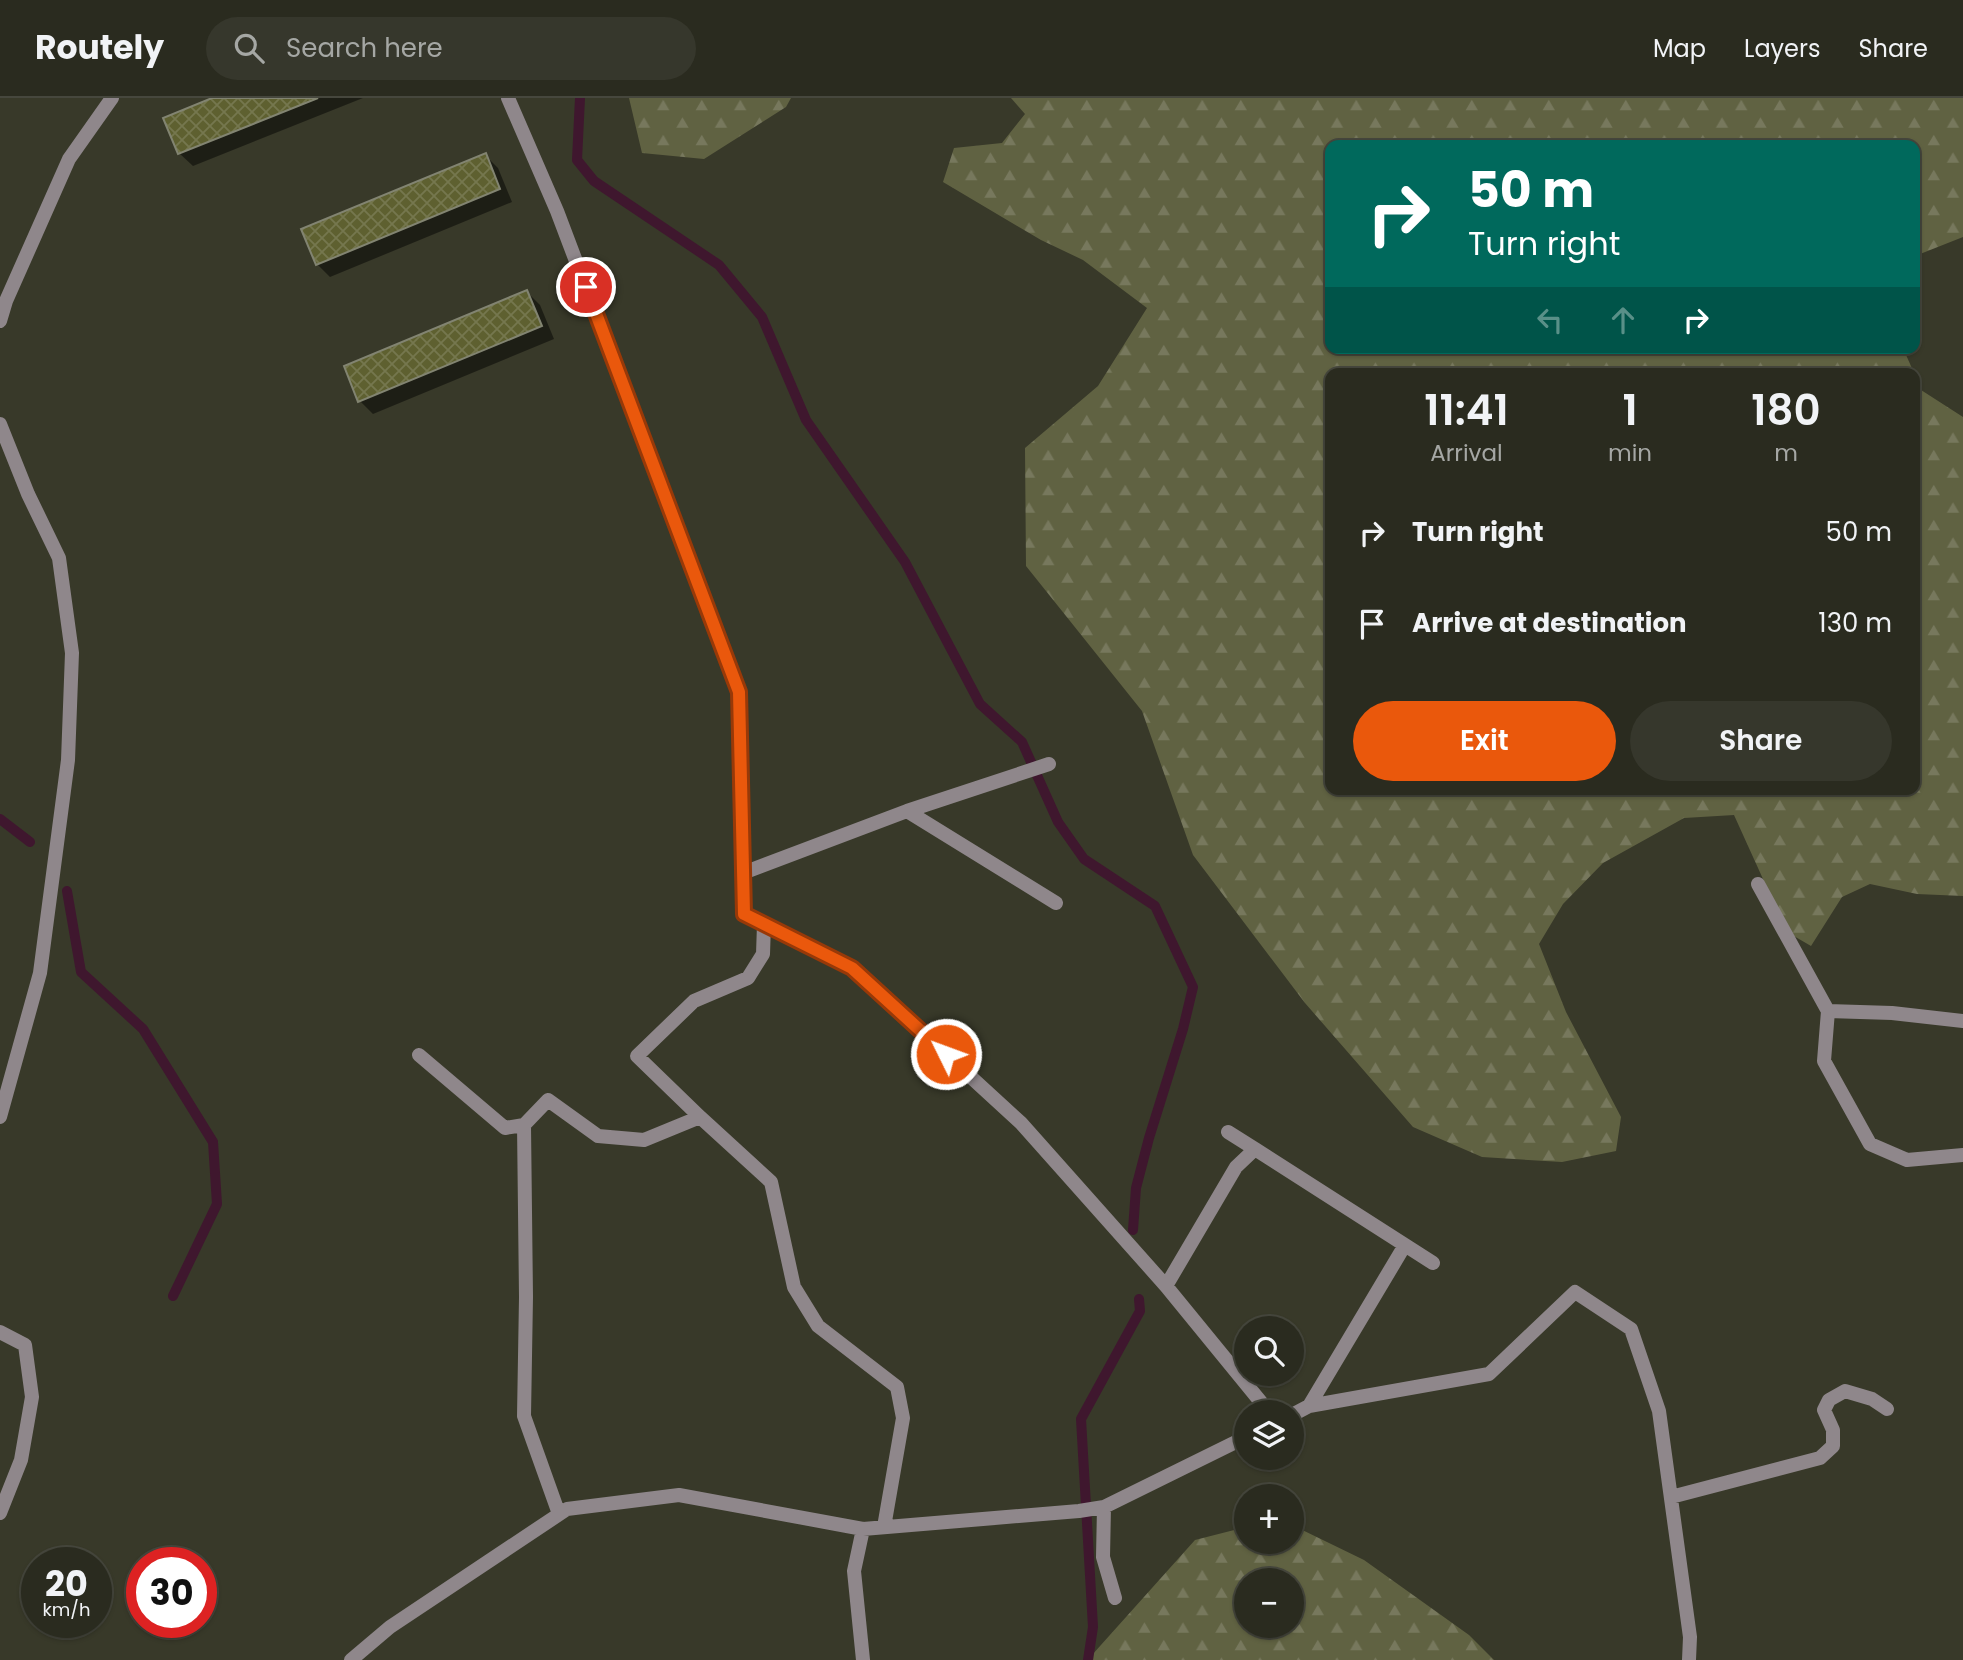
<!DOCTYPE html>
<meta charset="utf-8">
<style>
body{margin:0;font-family:Poppins,sans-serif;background:#36372c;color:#f1f3f6;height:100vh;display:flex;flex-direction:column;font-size:26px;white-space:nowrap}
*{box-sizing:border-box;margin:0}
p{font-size:23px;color:#a5a7a4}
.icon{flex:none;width:38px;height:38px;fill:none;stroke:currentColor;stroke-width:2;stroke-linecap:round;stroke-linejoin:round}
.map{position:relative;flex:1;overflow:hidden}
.drawer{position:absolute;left:1325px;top:270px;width:595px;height:427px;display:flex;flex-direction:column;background:#2a2b1f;border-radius:14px;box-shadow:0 2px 5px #0004,0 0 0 2px #46473d}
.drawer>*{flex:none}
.hud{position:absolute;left:1325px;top:42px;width:595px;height:214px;border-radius:14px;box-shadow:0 2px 5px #0004,0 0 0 2px #46473d;background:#00695c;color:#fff;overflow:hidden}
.controls{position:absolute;left:1234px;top:1218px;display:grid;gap:14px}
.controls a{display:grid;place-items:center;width:70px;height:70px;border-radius:50%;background:#2a2b1f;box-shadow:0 2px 5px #0004,0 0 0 2px #46473d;font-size:35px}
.speed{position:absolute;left:21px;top:1449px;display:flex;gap:14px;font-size:35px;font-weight:700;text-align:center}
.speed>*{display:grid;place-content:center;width:91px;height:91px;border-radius:50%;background:#2a2b1f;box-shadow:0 2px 5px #0004,0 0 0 2px #46473d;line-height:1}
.speed small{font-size:18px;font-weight:400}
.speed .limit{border:10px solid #d22;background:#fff;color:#111}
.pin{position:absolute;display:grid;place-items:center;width:60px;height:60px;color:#fff;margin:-30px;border:4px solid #fff;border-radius:50%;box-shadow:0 2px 7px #0007}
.me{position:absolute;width:77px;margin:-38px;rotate:312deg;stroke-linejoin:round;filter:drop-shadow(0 0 5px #0008)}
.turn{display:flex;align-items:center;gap:24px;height:147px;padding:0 28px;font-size:32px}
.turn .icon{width:91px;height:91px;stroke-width:2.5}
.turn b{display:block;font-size:49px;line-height:60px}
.lanes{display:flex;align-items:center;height:66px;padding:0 28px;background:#0003;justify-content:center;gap:35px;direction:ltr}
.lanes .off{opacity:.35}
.eta{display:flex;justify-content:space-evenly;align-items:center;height:119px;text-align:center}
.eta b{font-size:42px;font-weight:600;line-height:49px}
.cta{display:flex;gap:14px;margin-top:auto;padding:14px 28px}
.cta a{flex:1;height:80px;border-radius:42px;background:#ea580c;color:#fff;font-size:28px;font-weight:600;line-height:80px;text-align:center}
.cta a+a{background:#36372c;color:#f1f3f6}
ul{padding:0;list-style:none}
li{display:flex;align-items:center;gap:21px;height:91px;padding:0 28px}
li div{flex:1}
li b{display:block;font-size:26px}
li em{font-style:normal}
header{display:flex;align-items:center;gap:42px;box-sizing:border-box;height:98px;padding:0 35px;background:#2a2b1f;border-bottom:2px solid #46473d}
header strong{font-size:33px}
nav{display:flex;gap:38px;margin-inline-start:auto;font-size:24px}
.search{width:490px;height:63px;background:#36372c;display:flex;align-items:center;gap:18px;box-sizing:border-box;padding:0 24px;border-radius:38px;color:#a5a7a4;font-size:26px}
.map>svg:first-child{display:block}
.forest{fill:url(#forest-firs);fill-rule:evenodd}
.shadow{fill:#0007}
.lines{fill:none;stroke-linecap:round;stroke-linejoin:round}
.stream{stroke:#3f172e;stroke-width:10}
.building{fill:url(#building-cross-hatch);stroke:#828471;stroke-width:2}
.street{stroke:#8f878b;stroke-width:14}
.route-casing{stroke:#983908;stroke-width:18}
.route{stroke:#ea580c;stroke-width:12}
</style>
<header>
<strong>Routely</strong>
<div class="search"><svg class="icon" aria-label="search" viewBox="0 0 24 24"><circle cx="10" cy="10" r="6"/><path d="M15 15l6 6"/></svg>Search here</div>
<nav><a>Map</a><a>Layers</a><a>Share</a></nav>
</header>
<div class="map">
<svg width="1963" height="1562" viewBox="0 0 1963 1562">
<defs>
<pattern id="forest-firs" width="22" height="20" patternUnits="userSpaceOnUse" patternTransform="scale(1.75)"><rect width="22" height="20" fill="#606242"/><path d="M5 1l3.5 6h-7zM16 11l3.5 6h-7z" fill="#77785d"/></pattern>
<pattern id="building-cross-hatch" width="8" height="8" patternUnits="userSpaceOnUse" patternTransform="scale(1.75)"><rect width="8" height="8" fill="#5e6030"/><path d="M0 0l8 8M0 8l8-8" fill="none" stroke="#75774e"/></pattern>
</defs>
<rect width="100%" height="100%" fill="#383929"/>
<!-- forest -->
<path class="forest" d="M629,0H791L786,9L704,61L642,55Z
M1011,0H1963V139L1915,158L1914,47H1330V250H1903L1914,275H1330V691H1914L1915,276L1921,292L1963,319V798L1917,796L1870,786L1842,799L1811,848L1787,834L1734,717L1684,720L1603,765L1563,806L1539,846L1566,914L1621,1019L1616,1053L1562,1064L1482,1059L1413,1029L1305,905L1193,757L1142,613L1026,468L1025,350L1098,288L1147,210L1083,162L1041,142L943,84L954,50L1002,45L1025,16Z
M1292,1427L1364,1462L1469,1537L1494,1562H1090L1092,1557L1195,1442L1246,1429V1444H1292ZM1246,1482H1292V1528H1246Z"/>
<!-- shadow -->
<path class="shadow" d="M217,0H363L193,68L179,55L165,21Z
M485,57L498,70L512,104L330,179L317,166Z
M527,194L540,207L554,241L373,316L360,303Z"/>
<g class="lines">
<!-- stream -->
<path class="stream" d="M580,0L577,62L594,83L719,167L762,219L806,322L905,464L980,606L1022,644L1058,724L1084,761L1155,808L1193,889L1183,931L1149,1040L1136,1090L1133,1132
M0,721L30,744
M67,793L81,874L143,931L213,1044L217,1106L173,1198
M1088,1562L1093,1529L1081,1321L1140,1213L1139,1201"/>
</g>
<!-- building -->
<path class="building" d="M212,0H318L178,56L163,20Z
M486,55L500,91L316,167L301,131Z
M527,192L542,228L358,304L344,268Z"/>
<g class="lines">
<!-- street -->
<path class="street" d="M508,0L557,113L739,594L744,816L852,870L1021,1025L1166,1188L1269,1314
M0,223L6,203L69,61L112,0
M0,326L28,396L59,460L72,555L68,662L40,875L0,1019
M907,713L1056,805
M743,775L907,713L1049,666
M1758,786L1828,913
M1963,923L1892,915L1828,913L1824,963L1870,1046L1907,1062L1963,1057
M419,957L505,1030L524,1027L548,1002L598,1038L644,1042L700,1019L771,1084L794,1189L818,1228L897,1289L903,1320L884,1429
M700,1019L637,958L694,903L748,880L763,856L764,826
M524,1027L526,1199L524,1318L559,1416
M1228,1034L1255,1051
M1166,1188L1236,1069L1255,1051L1433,1165
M0,1234L25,1247L32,1299L21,1362L0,1415
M1309,1308L1405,1147
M1292,1317L1309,1308L1489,1276L1575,1194L1631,1231L1659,1313L1690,1539L1689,1562
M1671,1399L1820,1360L1833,1348V1332L1824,1312L1829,1302L1845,1293L1872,1301L1887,1311
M1104,1409L1103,1459L1115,1500
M863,1431L854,1473L863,1562
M351,1562L390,1529L567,1411L679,1397L863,1431L1079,1413L1104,1409L1246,1339"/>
</g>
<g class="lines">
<defs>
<path id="route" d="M586,189L739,594L744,816L852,870L946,956"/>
</defs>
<!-- route casing -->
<use href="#route" class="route-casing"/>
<!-- route -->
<use href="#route" class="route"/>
</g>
</svg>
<div class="controls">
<a><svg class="icon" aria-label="search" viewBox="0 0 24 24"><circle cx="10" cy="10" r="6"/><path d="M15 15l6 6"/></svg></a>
<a><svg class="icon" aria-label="layers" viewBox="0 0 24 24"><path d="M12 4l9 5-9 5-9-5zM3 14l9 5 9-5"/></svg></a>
<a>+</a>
<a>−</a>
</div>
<div class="speed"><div>20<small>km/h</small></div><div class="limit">30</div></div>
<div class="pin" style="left:586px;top:189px;background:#d93025"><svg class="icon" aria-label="arrive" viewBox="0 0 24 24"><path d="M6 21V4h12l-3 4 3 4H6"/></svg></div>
<svg class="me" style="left:946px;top:956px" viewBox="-20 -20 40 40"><circle r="17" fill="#ea580c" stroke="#fff" stroke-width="3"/><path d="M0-11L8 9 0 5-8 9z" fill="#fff"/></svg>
<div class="hud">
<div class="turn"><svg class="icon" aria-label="right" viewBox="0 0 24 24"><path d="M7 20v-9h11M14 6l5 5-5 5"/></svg><div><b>50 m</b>Turn right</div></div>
<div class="lanes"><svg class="icon off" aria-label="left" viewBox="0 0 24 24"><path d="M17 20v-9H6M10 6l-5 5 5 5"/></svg><svg class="icon off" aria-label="ahead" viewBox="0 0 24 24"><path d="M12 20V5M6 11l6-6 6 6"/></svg><svg class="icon" aria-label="right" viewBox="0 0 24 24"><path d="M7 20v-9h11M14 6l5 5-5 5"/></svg></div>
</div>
<section class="drawer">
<div class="eta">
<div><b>11:41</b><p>Arrival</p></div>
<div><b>1</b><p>min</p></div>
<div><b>180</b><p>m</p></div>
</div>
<ul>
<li><svg class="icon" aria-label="right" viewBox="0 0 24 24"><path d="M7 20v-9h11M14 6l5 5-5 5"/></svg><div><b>Turn right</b></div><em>50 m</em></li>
<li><svg class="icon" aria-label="arrive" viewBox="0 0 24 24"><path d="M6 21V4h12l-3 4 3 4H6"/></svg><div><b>Arrive at destination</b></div><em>130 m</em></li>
</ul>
<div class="cta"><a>Exit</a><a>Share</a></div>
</section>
</div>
